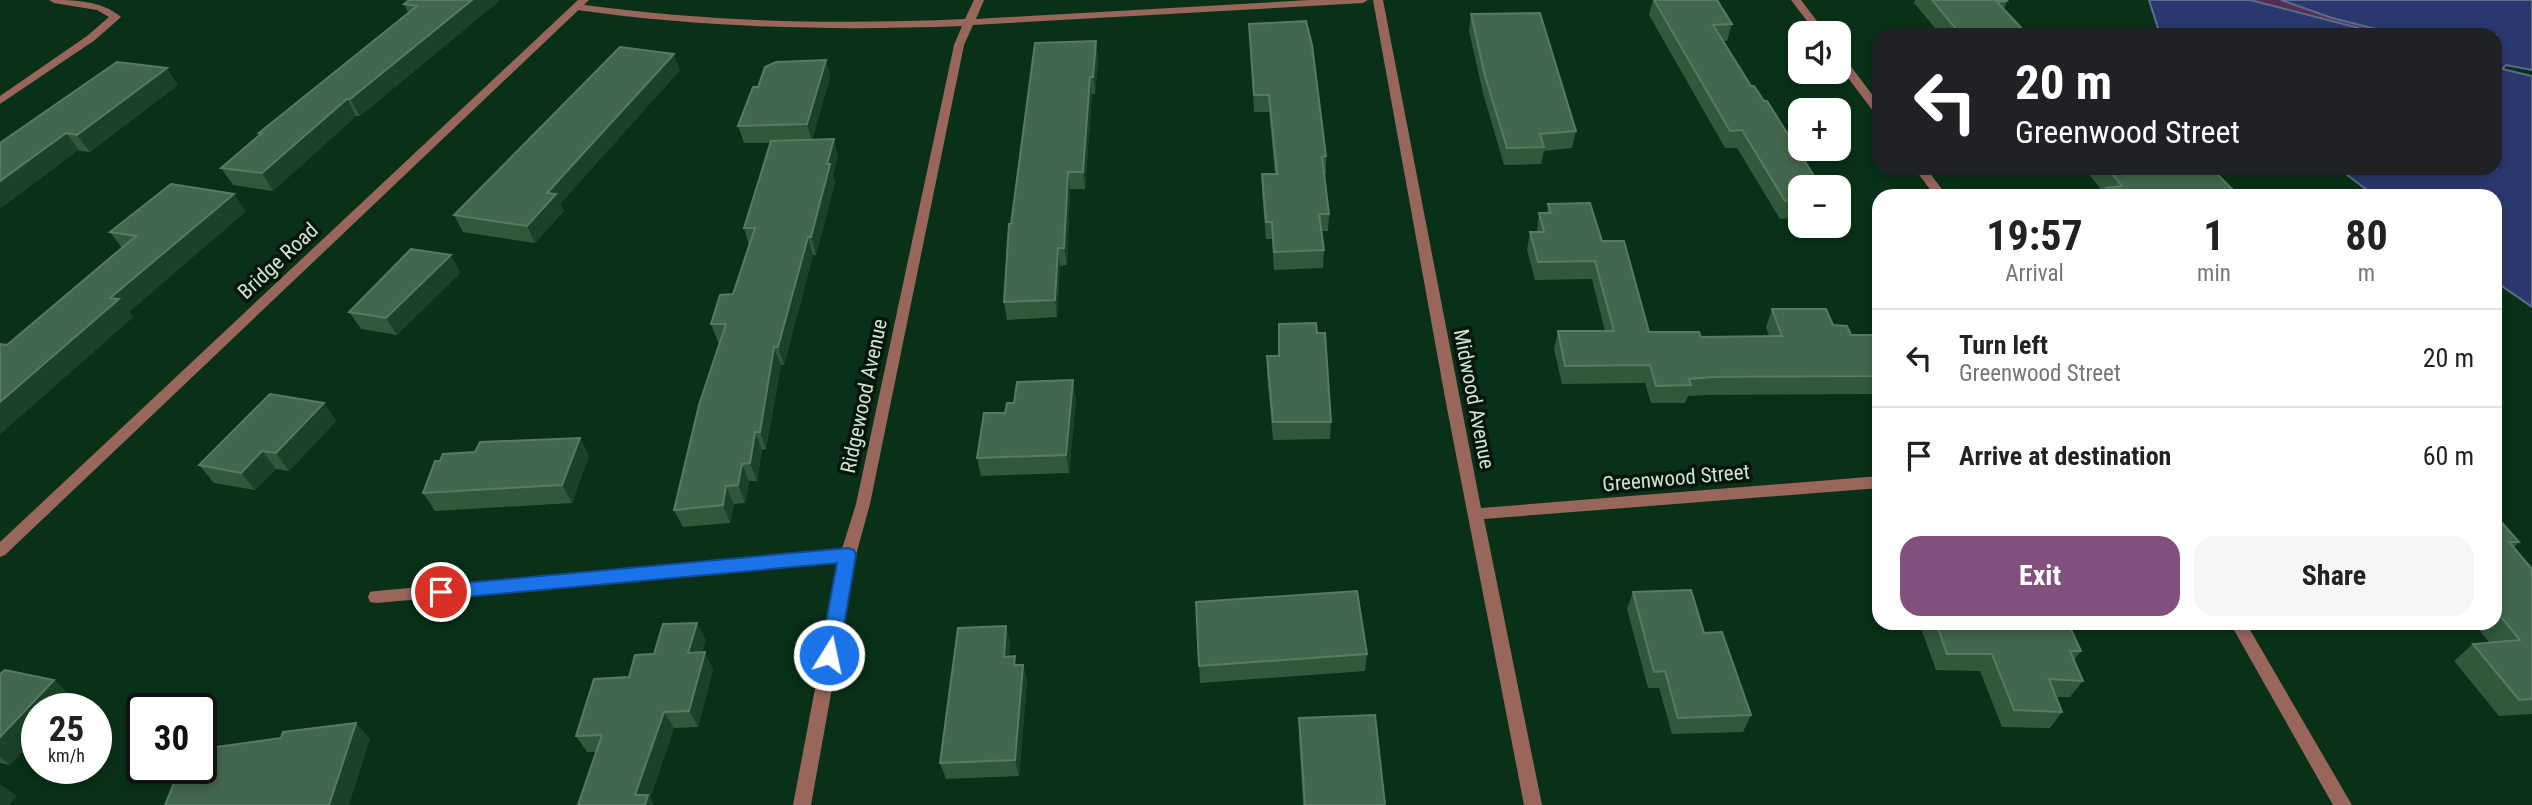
<!DOCTYPE html>
<meta charset="utf-8">
<style>
body{margin:0;font-family:"Roboto Condensed",sans-serif;background:#f6f6f6;color:#222;height:100vh;display:flex;flex-direction:column;font-size:26px;white-space:nowrap}
*{box-sizing:border-box;margin:0}
p{font-size:23px;color:#767676}
.icon{flex:none;width:38px;height:38px;fill:none;stroke:currentColor;stroke-width:2;stroke-linecap:round;stroke-linejoin:round}
.map{position:relative;flex:1;overflow:hidden}
.side{position:absolute;left:1872px;top:189px;width:630px;height:441px;display:flex;flex-direction:column;background:#fff;border-radius:21px;box-shadow:0 4px 10px #0003}
.side>*{flex:none}
.banner{position:absolute;left:1872px;top:28px;width:630px;height:147px;border-radius:21px;box-shadow:0 4px 10px #0003;background:#202124;color:#fff;overflow:hidden}
.buttons{position:absolute;left:1788px;top:21px;display:grid;gap:14px}
.buttons a{display:grid;place-items:center;width:63px;height:63px;border-radius:14px;background:#fff;box-shadow:0 4px 10px #0003;font-size:35px}
.speed{position:absolute;left:21px;top:693px;display:flex;gap:14px;font-size:35px;font-weight:700;text-align:center}
.speed>*{display:grid;place-content:center;width:91px;height:91px;border-radius:50%;background:#fff;box-shadow:0 4px 10px #0003;line-height:1}
.speed small{font-size:18px;font-weight:400}
.speed .limit{border:4px solid #111;border-radius:10px;background:#fff;color:#111}
.pin{position:absolute;display:grid;place-items:center;width:60px;height:60px;color:#fff;margin:-30px;border:4px solid #fff;border-radius:50%;box-shadow:0 2px 7px #0007}
.me{position:absolute;width:77px;margin:-38px;rotate:10deg;stroke-linejoin:round;filter:drop-shadow(0 0 5px #0008)}
.turn{display:flex;align-items:center;gap:24px;height:147px;padding:0 28px;font-size:32px}
.turn .icon{width:91px;height:91px;stroke-width:2.5}
.turn b{display:block;font-size:49px;line-height:60px}
.eta{display:flex;justify-content:space-evenly;align-items:center;height:119px;text-align:center}
.eta b{font-size:42px;font-weight:700;line-height:49px}
.button{display:flex;gap:14px;margin-top:auto;padding:14px 28px}
.button a{flex:1;height:80px;border-radius:21px;background:#82507d;color:#fff;font-size:28px;font-weight:700;line-height:80px;text-align:center}
.button a+a{background:#f6f6f6;color:#222}
ul{padding:0;list-style:none}
li{display:flex;align-items:center;gap:21px;height:98px;padding:0 28px;border-top:2px solid #e0e0e0}
li div{flex:1}
li b{display:block;font-size:26px}
li em{font-style:normal}
.map>svg:first-child{display:block}
.green{fill:#582d54}
.water{fill:#2b386d;stroke:#5c6c8b;stroke-width:2}
.lines{fill:none;stroke-linecap:round;stroke-linejoin:round}
.minor{fill:#99665c;fill-rule:evenodd}
.tertiary{fill:#99665c;fill-rule:evenodd}
.wall{fill:#32583b}
.shaded-wall{fill:#1a4226}
.building{fill:#43674c;stroke:#587a61;stroke-width:2}
.route{fill:#1a73e8;stroke:#114b97;stroke-width:2}
.labels{text-anchor:middle;stroke-width:7;stroke-linejoin:round;paint-order:stroke}
.street-label{font-size:21px;fill:#cee4d2;stroke:#06150a}
</style>
<div class="map">
<svg width="2532" height="805" viewBox="0 0 2532 805">
<rect width="100%" height="100%" fill="#083117"/>
<!-- green -->
<path class="green" d="M2250,0H2281L2332,18L2400,35C2351,35 2298,13 2250,0Z"/>
<!-- water -->
<path class="water" d="M2149,0H2250L2386,35H2164L2158,28Z
M2281,0H2532V70L2506,65L2502,69L2532,76V307L2496,282V196H2375L2338,168H2496V35H2400L2332,18Z"/>
<g class="lines">
<!-- minor -->
<path class="minor" d="M49,0C74,0 101,0 121,17L95,40L0,104V96L87,36L109,17L97,10L54,3Z
M974,0H984L976,19L1310,0H1368L1363,3L973,25L964,45L870,504L856,555L811,805H793L839,562L376,603L370,602L368,597L370,592L376,591L842,549L856,504L954,45L962,26C833,31 705,28 577,10L572,7L577,4C706,22 835,25 965,19Z
M1373,0H1383L1481,508L1880,476V488L1484,519L1542,805H1524L1446,403Z"/>
<!-- tertiary -->
<path class="tertiary" d="M578,0H589L5,555L0,557V542Z
M1791,0H1801L1826,33H1816Z
M1839,55L1843,56L1880,105V116L1876,115L1839,66Z
M1914,168H1926L1947,196H1935Z
M2230,623H2246L2352,805H2333Z"/>
</g>
<!-- wall -->
<path class="wall" d="M500,0L360,116H356L273,191L233,185L221,168L260,135L259,133L408,13L404,4Z
M1653,0H1717L1732,24L1727,41H1723L1801,187V217L1780,219L1737,148H1725L1649,15Z
M1915,0H2006L2007,1L2004,9L2028,35H1941L1914,3Z
M1471,14L1576,131L1572,148L1544,151L1541,164L1504,165L1483,93L1469,31Z
M1249,24L1326,156V174H1324L1329,214L1328,231H1321L1324,250L1323,268L1274,270L1272,239H1266L1262,192V174H1275L1269,112H1254Z
M1096,41L1098,58L1095,94H1092L1085,189H1070L1067,265L1060,266L1057,317L1007,320L1004,302L1011,224Z
M826,60L830,77L812,140L838,156L833,175L835,182L816,255H813L784,365H781L766,449L762,450L757,481H749L745,503L734,504L730,523L683,527L674,510L720,342H718L711,324L733,294L749,245L744,228L771,143H744L738,126L758,87Z
M680,70L560,204L564,211L535,243L463,232L454,215Z
M178,85L90,152L0,143Z
M2084,168H2211L2239,196H2101L2103,192Z
M1548,204L1602,241L1649,332L1701,337L1769,336L1766,327L1772,309L1833,325L1851,335H1880V394L1707,395L1688,396L1685,403H1651L1645,383L1562,384L1554,349L1558,331H1605L1592,279L1535,280L1527,250L1530,232H1537L1539,213H1547Z
M246,211L129,312L133,317L0,434V344L7,345L122,248L110,232Z
M451,255L460,273L397,335L361,329L349,312Z
M1279,324L1317,333L1331,422L1330,439L1273,440L1267,374V356H1279Z
M1076,398L1069,473L981,476L977,458L1005,413L1014,403Z
M324,403L336,421L289,471L276,469L255,490L214,483L199,465Z
M580,438L589,456L572,503L435,511L423,493L440,461L475,452Z
M2496,516L2519,542L2513,548L2532,569V714L2499,716L2454,661L2473,644L2489,642L2473,623H2496Z
M1633,592L1704,633L1751,715L1743,732L1672,734L1659,688H1648L1627,609Z
M1196,602L1367,654L1365,671L1200,683Z
M1919,623H2068L2081,651L2074,660L2083,681L2070,697H2056L2062,712L2050,728L2002,727L1980,671L1936,670Z
M1006,626L1010,643L1009,657L1017,665H1023L1027,681L1019,776L946,779L940,763Z
M706,640L702,652L713,669L698,727L674,728L650,799L654,805H578L596,752H587L576,736L629,677L654,654Z
M0,674L73,697L10,765L0,763Z
M1299,718L1385,805H1303L1299,735Z"/>
<!-- shaded-wall -->
<path class="shaded-wall" d="M472,0H500L360,116L350,99Z
M1096,41L1098,58L1095,94L1093,77Z
M674,54L680,70L560,204L564,211L535,243L527,226L547,193Z
M826,60L830,77L812,142L807,124Z
M167,68L178,85L90,152L77,135Z
M1090,77L1092,94L1085,189L1083,172Z
M347,99L356,116L273,191L262,173Z
M66,133L79,150L0,209V181Z
M834,139L838,156L833,175L835,182L816,255L811,237L827,164Z
M1068,172L1070,189L1067,265L1064,248Z
M234,194L246,211L129,312L133,317L0,434V402L110,298Z
M808,237L813,255L784,365L778,347Z
M1058,248L1060,266L1057,317L1055,300Z
M451,255L460,273L397,335L386,318Z
M774,347L781,365L766,449L760,432Z
M1073,380L1076,398L1069,473L1066,455Z
M324,403L336,421L289,471L276,453Z
M755,432L762,450L757,481L750,463Z
M580,438L589,456L572,503L562,485Z
M262,451L276,469L255,490L241,473Z
M742,464L749,481L745,503L738,485Z
M726,486L734,504L730,523L723,505Z
M697,623L706,640L697,670L688,653Z
M1006,626L1010,643L1008,674L1004,657Z
M705,652L713,669L698,727L689,711Z
M1023,665L1027,681L1019,776L1015,760Z
M54,680L73,697L62,709H37V736L10,765L0,757V737Z
M664,712L674,728L650,799L654,805H642L635,795Z
M356,723L370,739L349,805H329Z
M0,784L17,796L9,805H0Z"/>
<!-- building -->
<path class="building" d="M409,0H472L350,99H347L262,173L221,168L262,133H259L417,6L404,4Z
M1654,0H1717L1732,24L1713,25L1751,86H1754L1764,101H1767L1821,187H1801V200L1785,201L1742,130L1730,131Z
M1932,0H2006L2007,1L1997,2L2028,35H1961Z
M1540,13L1576,131L1540,134L1544,147L1507,148L1485,76L1471,14Z
M1306,21L1312,45L1326,156L1322,157L1329,214H1319L1324,250L1274,252L1272,222H1266L1262,174H1277L1269,95H1254L1249,24Z
M1096,41L1093,77H1090L1083,172H1068L1064,248H1058L1055,300L1004,302L1009,224H1011L1035,43Z
M620,47L674,54L547,193L556,194L527,226L454,215Z
M826,60L807,124L738,126L753,87H758L765,67L776,62Z
M117,62L167,68L77,135L66,133L0,181V143Z
M834,139L827,164H830L811,237H808L778,347H774L760,432H755L750,463L742,464L738,485L726,486L723,505L674,510L699,405L726,324H711L720,295L733,294L755,228H744L771,141Z
M2107,168H2211L2239,196H2113L2106,188L2122,186Z
M171,184L234,194L110,298L119,299L0,402V344L7,345L136,236L110,232Z
M1590,203L1602,241H1624L1649,332H1699L1701,337L1782,336L1772,309H1826L1833,325L1847,326L1851,335H1880V376L1713,377L1689,379L1691,385L1656,386L1650,365L1565,366L1558,331H1614L1595,261L1538,262L1530,232H1544L1539,213H1551L1548,204Z
M411,249L451,255L386,318L349,312Z
M1316,323L1317,333H1325L1331,422H1273L1267,356H1279V324Z
M1073,380L1066,455L977,458L984,413H1005L1007,403H1014L1017,382Z
M270,394L324,403L276,453L262,451L241,473L199,465Z
M580,438L562,485L423,493L435,461H440L443,454L475,452L480,442Z
M2496,516L2519,542H2509L2532,569V699L2519,700L2473,644L2520,640L2496,611Z
M1691,590L1704,633L1722,632L1751,715L1678,718L1665,671L1654,672L1633,592Z
M1357,591L1367,654L1199,666L1196,602Z
M697,623L688,653L705,652L689,711L664,712L635,795H648L645,805H578L602,735L576,736L594,679L629,677L635,655L654,654L663,624Z
M1936,623H2068L2081,651H2070L2083,681L2049,679L2062,712L2014,710L1992,654H1947Z
M1006,626L1004,657L1015,656L1014,665H1023L1015,760L940,763L958,628Z
M5,670L54,680L0,737V674Z
M1375,715L1385,805H1305L1299,718Z
M356,723L329,805H165L180,768H201V749L281,738L283,732Z"/>
<!-- route -->
<path class="route" d="M848,548L854,550L856,555L839,655L836,660L829,663L823,660L820,655L837,563L441,599L434,597L432,592L434,587L441,585Z"/>
<g class="labels">
<!-- street labels -->
<g class="street-label">
<text transform="translate(278 261) rotate(-43)" y="7">Bridge Road</text>
<text transform="translate(864 396) rotate(-78)" y="7">Ridgewood Avenue</text>
<text transform="translate(1474 399) rotate(79)" y="7">Midwood Avenue</text>
<text transform="translate(1676 478) rotate(-5)" y="7">Greenwood Street</text>
</g>
</g>
</svg>
<div class="buttons">
<a><svg class="icon" aria-label="sound" viewBox="0 0 24 24"><path d="M4 9h4l5-4v14l-5-4H4zM17 9q2 3 0 6"/></svg></a>
<a>+</a>
<a>−</a>
</div>
<div class="speed"><div>25<small>km/h</small></div><div class="limit">30</div></div>
<div class="pin" style="left:441px;top:592px;background:#d93025"><svg class="icon" aria-label="arrive" viewBox="0 0 24 24"><path d="M6 21V4h12l-3 4 3 4H6"/></svg></div>
<svg class="me" style="left:829px;top:655px" viewBox="-20 -20 40 40"><circle r="17" fill="#1a73e8" stroke="#fff" stroke-width="3"/><path d="M0-11L8 9 0 5-8 9z" fill="#fff"/></svg>
<div class="banner">
<div class="turn"><svg class="icon" aria-label="left" viewBox="0 0 24 24"><path d="M17 20v-9H6M10 6l-5 5 5 5"/></svg><div><b>20 m</b>Greenwood Street</div></div>
</div>
<section class="side">
<div class="eta">
<div><b>19:57</b><p>Arrival</p></div>
<div><b>1</b><p>min</p></div>
<div><b>80</b><p>m</p></div>
</div>
<ul>
<li><svg class="icon" aria-label="left" viewBox="0 0 24 24"><path d="M17 20v-9H6M10 6l-5 5 5 5"/></svg><div><b>Turn left</b><p>Greenwood Street</p></div><em>20 m</em></li>
<li><svg class="icon" aria-label="arrive" viewBox="0 0 24 24"><path d="M6 21V4h12l-3 4 3 4H6"/></svg><div><b>Arrive at destination</b></div><em>60 m</em></li>
</ul>
<div class="button"><a>Exit</a><a>Share</a></div>
</section>
</div>
